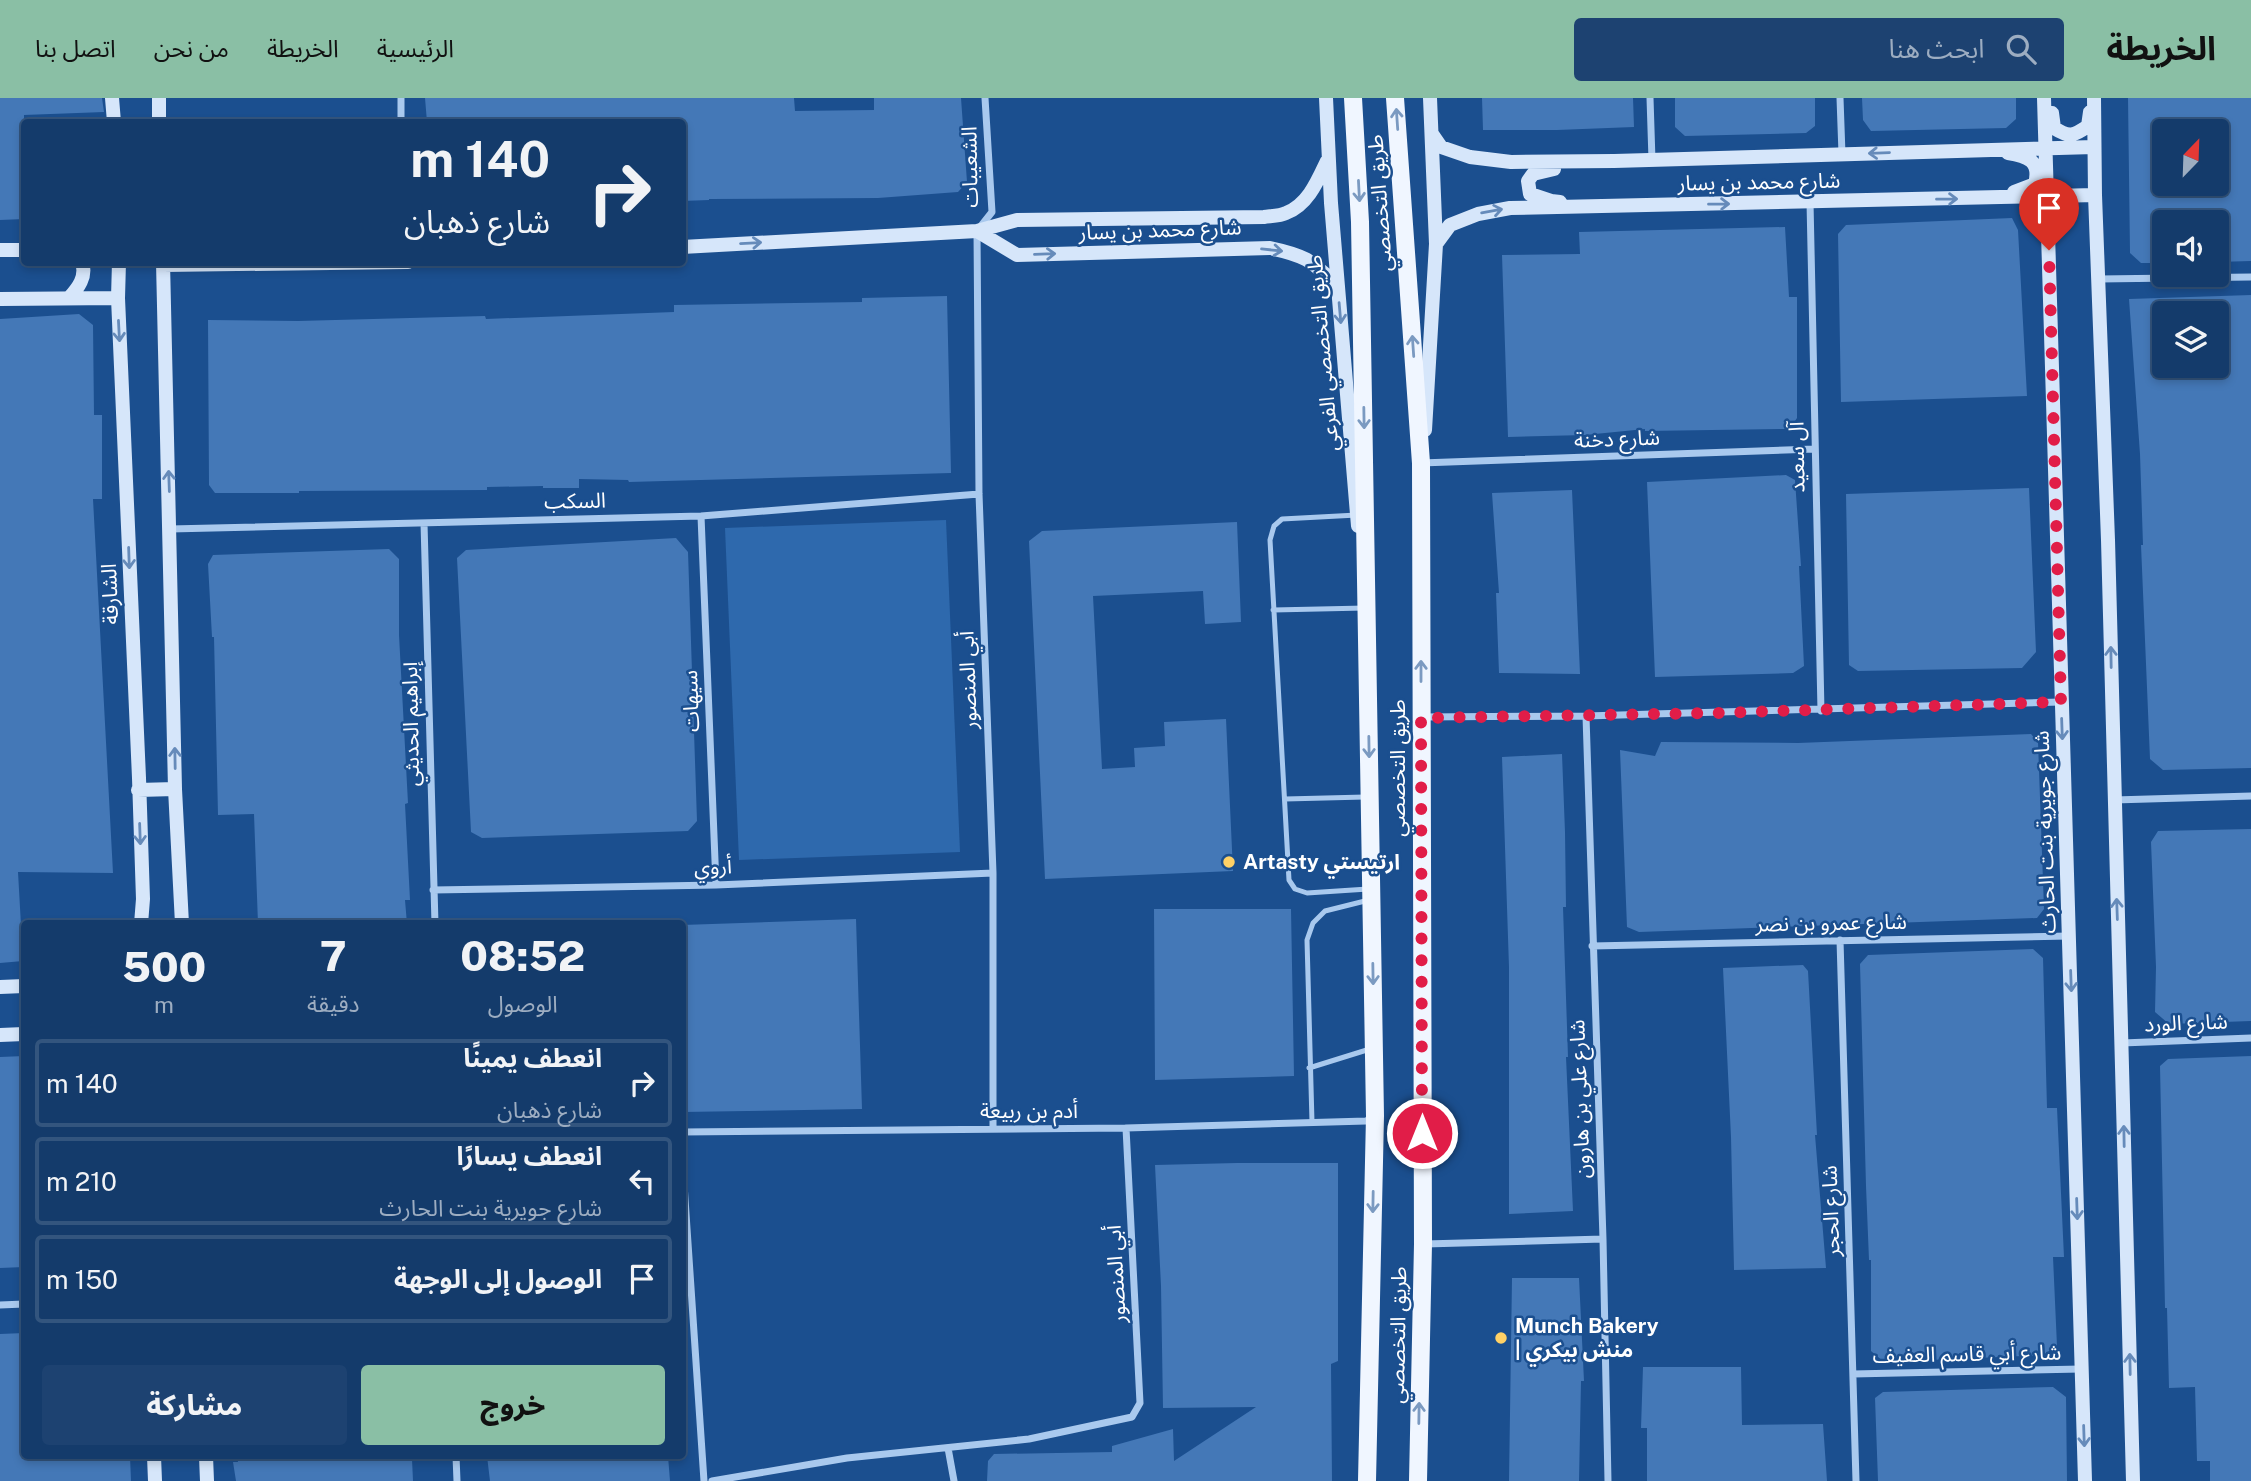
<!DOCTYPE html>
<html lang="ar">
<meta charset="utf-8">
<style>
body{margin:0;font-family:"Public Sans","Noto Sans Arabic",sans-serif;background:#1d4271;color:#f1f3f6;direction:rtl;height:100vh;display:flex;flex-direction:column;font-size:26px;white-space:nowrap}
*{box-sizing:border-box;margin:0}
p{font-size:23px;color:#9dadc1}
.icon{flex:none;width:38px;height:38px;fill:none;stroke:currentColor;stroke-width:2;stroke-linecap:round;stroke-linejoin:round}
.map{position:relative;flex:1;overflow:hidden;direction:ltr}
.details{position:absolute;left:21px;top:822px;width:665px;height:539px;display:flex;flex-direction:column;background:#143b6b;border-radius:7px;box-shadow:0 4px 10px #0003,0 0 0 2px #33557e;direction:rtl}
.details>*{flex:none}
.banner{position:absolute;left:21px;top:21px;width:665px;height:147px;border-radius:7px;box-shadow:0 4px 10px #0003,0 0 0 2px #33557e;direction:rtl;background:#143b6b;color:#f1f3f6;overflow:hidden}
.needle{width:46px;rotate:23deg}
.tools{position:absolute;left:2152px;top:21px;display:grid;gap:14px}
.tools a{display:grid;place-items:center;width:77px;height:77px;border-radius:7px;background:#143b6b;box-shadow:0 4px 10px #0003,0 0 0 2px #33557e;font-size:35px}
.pin{position:absolute;display:grid;place-items:center;width:60px;height:60px;color:#fff;margin:-72px -30px;border-radius:50% 50% 50% 0;rotate:-45deg;box-shadow:0 0 7px #0007}
.pin .icon{rotate:45deg}
.me{position:absolute;width:77px;margin:-38px;rotate:0deg;stroke-linejoin:round;filter:drop-shadow(0 0 5px #0008)}
.turn{display:flex;align-items:center;gap:24px;height:147px;padding:0 21px;font-size:32px}
.turn .icon{width:91px;height:91px;stroke-width:2.5}
.turn b{display:block;font-size:49px;line-height:60px}
.eta{display:flex;justify-content:space-evenly;align-items:center;height:119px;text-align:center}
.eta b{font-size:42px;font-weight:800;line-height:49px}
.button{display:flex;gap:14px;margin-top:auto;padding:14px 21px}
.button a{flex:1;height:80px;border-radius:7px;background:#8abfa5;color:#111;font-size:28px;font-weight:800;line-height:80px;text-align:center}
.button a+a{background:#1d4271;color:#f1f3f6}
ul{padding:0;list-style:none}
li{display:flex;align-items:center;gap:21px;height:88px;margin:0 14px 10px;padding:0 7px;border:4px solid #33557e;border-radius:7px}
li div{flex:1}
li b{display:block;font-size:26px}
li em{font-style:normal}
header{display:flex;align-items:center;gap:42px;box-sizing:border-box;height:98px;padding:0 35px;background:#8abfa5;color:#111}
header strong{font-size:33px}
nav{display:flex;gap:38px;margin-inline-start:auto;font-size:24px}
.search{width:490px;height:63px;background:#1d4271;display:flex;align-items:center;gap:18px;box-sizing:border-box;padding:0 24px;border-radius:7px;color:#9dadc1;font-size:26px}
.map>svg:first-child{display:block}
.green{fill:#2e69ad}
.building{fill:#4478b7;fill-rule:evenodd}
.lines{fill:none;stroke-linecap:round;stroke-linejoin:round}
.lane{stroke:#a9c9ee;stroke-width:5}
.street{stroke:#a9c9ee;stroke-width:7}
.secondary{stroke:#d6e6fa;stroke-width:14}
.primary{stroke:#f0f6ff;stroke-width:18}
.oneway{stroke:#7b9ac1}
.oneway2{stroke:#668bba}
.route{stroke:#e11d48;stroke-width:12;stroke-dasharray:0 21.6}
.poi-dot{fill:#ffd166;stroke:#1b4f8f;stroke-width:2.5}
.labels{text-anchor:middle;stroke-width:5;stroke-linejoin:round;paint-order:stroke}
.street-label{font-size:21px;fill:#fff;stroke:#1b4f8f}
.poi-label{font-size:21px;font-weight:bold;fill:#fff;stroke:#1b4f8f;text-anchor:start}
</style>
<header>
<strong>الخريطة</strong>
<div class="search"><svg class="icon" aria-label="search" viewBox="0 0 24 24"><circle cx="10" cy="10" r="6"/><path d="M15 15l6 6"/></svg>ابحث هنا</div>
<nav><a>الرئيسية</a><a>الخريطة</a><a>من نحن</a><a>اتصل بنا</a></nav>
</header>
<div class="map">
<svg width="2251" height="1383" viewBox="0 0 2251 1383">
<rect width="100%" height="100%" fill="#1b4f8f"/>
<!-- green -->
<path class="green" d="M946,422L960,754L739,762L725,430Z"/>
<!-- building -->
<path class="building" d="M0,0H102L104,14L24,17V121L0,122Z
M425,0H794L795,13L874,12V0H961L967,84L958,94L878,100L709,101V102L682,103V24H427Z
M1482,0H1633L1634,29L1557,32H1483Z
M1675,0H1815V28L1806,35L1685,38L1675,29Z
M1862,0H2016V21L2006,30L1871,33L1863,22Z
M2128,0H2251V163L2217,164V124H2165V165H2141L2130,155ZM2165,33H2217V86H2165Z
M2012,120L2018,132L2027,298L1841,304L1838,136L1846,127Z
M1785,129L1789,199H1797V320L1791,329L1784,331L1645,333V331L1585,337L1508,339L1502,157L1580,156L1579,134Z
M2251,197V670L2163,672L2150,661L2141,447H2143L2140,356L2129,201ZM2165,215H2217V268H2165Z
M947,198L951,375L629,384L628,382L579,381V390H543V388L487,389V392L299,393V395H215L209,387L208,222L298,223L485,218L486,221L674,214V207L862,204V200Z
M79,216L93,227L94,317H102V401H93L113,775L18,774L23,863L0,865V221Z
M1786,377L1795,382L1801,468H1799L1804,568L1793,575L1655,579L1647,384Z
M2029,390L2036,554L2022,570L1858,573L1849,567L1846,396Z
M1572,392L1580,576L1499,575L1496,495H1499L1492,395Z
M1237,424L1241,524L1205,526L1203,493L1093,498L1102,671L1135,669L1134,650L1165,648L1164,624L1226,621L1233,773L1045,781L1029,443L1042,433Z
M676,440L688,454L697,723L688,733L482,740L471,734L457,460L466,452Z
M389,451L399,461V537L408,705L405,706L410,802H405L407,826H258L254,716L218,717L214,539H212L208,466L213,457Z
M2031,636L2038,644L2044,811L2037,820L1639,834L1627,829L1620,652L1655,658L1661,644L1798,645Z
M1562,656L1565,734L1566,809H1563L1568,959H1566L1573,1113L1509,1116V869L1502,659Z
M2251,731V923L2169,926L2155,914L2156,869L2151,744L2158,733Z
M1154,811H1291L1294,978L1155,982Z
M856,821L862,1011L682,1014V827Z
M2033,851L2043,860L2047,1010H2057L2064,1159H2053L2057,1248L2043,1257L1884,1264L1871,1253V1162H1869L1866,1088L1860,866L1868,857Z
M1803,867L1808,873L1817,1037H1815L1826,1170L1734,1172L1731,1039L1723,870Z
M24,958V1169L0,1170V959Z
M2251,958V1383H2210V1363H2197L2195,1289L2169,1290L2167,1210H2165L2160,968L2168,961Z
M1237,1065H1338V1263L1331,1266L1332,1383H987L988,1363L994,1356L1112,1354V1348L1173,1331L1174,1363L1256,1309L1163,1310L1161,1188L1155,1067Z
M1512,1180H1579L1584,1283H1581L1579,1383H1509Z
M24,1235V1358H130L131,1383H0V1236Z
M1643,1269H1741L1742,1327L1823,1326L1827,1383H1647V1330H1641Z
M2053,1289L2066,1299L2067,1383H1878L1875,1300L1883,1294Z
M237,1358H337V1362L412,1361L413,1383H236L233,1364H238Z
M487,1358H668L670,1383H490Z"/>
<g class="lines">
<!-- lane -->
<path class="lane" d="M1357,417L1282,421L1274,428L1270,442L1289,782L1295,791L1307,795L1368,791
M1273,512L1365,510
M1285,701L1365,699
M1309,970L1370,951
M1312,1024L1307,842L1313,825L1325,813L1369,802"/>
<!-- street -->
<path class="street" d="M401,0V24
M985,0L992,114L977,133L979,396L993,775V1030
M1650,0L1652,62
M1840,0L1842,56
M1810,104L1821,613
M2099,181L2251,179
M1421,365L1815,351
M701,418L716,787
M424,425L435,826
M170,431L701,418L979,396
M1586,618L1603,1141L1608,1383
M1421,619L1586,618L2061,604
M2114,702L2251,698
M433,792L716,787L993,775
M1840,842L1856,1383
M1592,848L2069,838
M2122,945L2251,940
M682,1034L1126,1030L1366,1023L1375,1019
M682,1056L704,1383
M1425,1146L1603,1141
M0,1207L24,1206
M1853,1276L2081,1271
M948,1350L954,1383
M456,1358L457,1383
M712,1383L847,1360L1029,1341L1132,1319L1140,1305L1126,1030"/>
<!-- secondary -->
<path class="secondary" d="M112,0L114,24
M159,0V24
M1326,0L1331,105L1358,428
M2044,0L2085,1383
M2094,0L2095,97L2108,442L2133,1383
M2052,15L2054,30C2070,40 2073,38 2088,28L2090,14
M1432,36L1441,49L1470,59L1511,64L1614,63L2094,49
M2008,55C2028,58 2041,63 2035,86L2014,94
M1554,71L1533,76L1528,83L1530,96L1551,103L1560,104
M977,133L1017,122L1264,119C1271,118 1280,118 1286,115C1308,107 1318,82 1327,63
M1436,146L1450,127L1478,116L1510,110L2095,97
M682,149L977,133L1017,157L1270,150C1308,158 1311,163 1338,188
M0,152H24
M119,164L118,200L139,680L143,801L141,826
M163,164L175,691L182,826
M163,167L408,164
M69,200C78,190 87,179 82,164
M0,201L118,200
M1425,332L1436,146L1430,0
M138,692L175,691
M0,889L24,888
M0,937L24,936
M154,1358L155,1383
M206,1358L207,1383"/>
<!-- primary -->
<path class="primary" d="M1353,0L1360,124L1375,1018L1367,1383
M1395,0L1421,365L1423,1146L1418,1383"/>
</g>
<!-- one-way arrows -->
<defs><path id="oneway-shaft" d="M-6 0H5M1.5-3L5.5 0L1.5 3" fill="none" stroke-width="1.6" stroke-linecap="round" stroke-linejoin="round" transform="scale(1.75)"/></defs>
<g class="oneway">
<use href="#oneway-shaft" transform="translate(1397 21) rotate(-94)"/>
<use href="#oneway-shaft" transform="translate(1359 93) rotate(87)"/>
<use href="#oneway-shaft" transform="translate(1413 248) rotate(-94)"/>
<use href="#oneway-shaft" transform="translate(1364 320) rotate(89)"/>
<use href="#oneway-shaft" transform="translate(1421 573) rotate(-90)"/>
<use href="#oneway-shaft" transform="translate(1369 649) rotate(89)"/>
<use href="#oneway-shaft" transform="translate(1373 876) rotate(89)"/>
<use href="#oneway-shaft" transform="translate(1373 1104) rotate(91)"/>
<use href="#oneway-shaft" transform="translate(1419 1315) rotate(-89)"/>
</g>
<g class="oneway2">
<use href="#oneway-shaft" transform="translate(1879 55) rotate(178)"/>
<use href="#oneway-shaft" transform="translate(1947 101) rotate(-1)"/>
<use href="#oneway-shaft" transform="translate(1719 106) rotate(-1)"/>
<use href="#oneway-shaft" transform="translate(1492 113) rotate(-10)"/>
<use href="#oneway-shaft" transform="translate(751 145) rotate(-3)"/>
<use href="#oneway-shaft" transform="translate(1272 152) rotate(6)"/>
<use href="#oneway-shaft" transform="translate(1045 156) rotate(-2)"/>
<use href="#oneway-shaft" transform="translate(1340 215) rotate(85)"/>
<use href="#oneway-shaft" transform="translate(119 233) rotate(87)"/>
<use href="#oneway-shaft" transform="translate(169 383) rotate(-92)"/>
<use href="#oneway-shaft" transform="translate(129 460) rotate(88)"/>
<use href="#oneway-shaft" transform="translate(2111 559) rotate(-91)"/>
<use href="#oneway-shaft" transform="translate(2062 631) rotate(88)"/>
<use href="#oneway-shaft" transform="translate(175 660) rotate(-91)"/>
<use href="#oneway-shaft" transform="translate(140 736) rotate(88)"/>
<use href="#oneway-shaft" transform="translate(2117 811) rotate(-92)"/>
<use href="#oneway-shaft" transform="translate(2071 883) rotate(88)"/>
<use href="#oneway-shaft" transform="translate(2124 1038) rotate(-91)"/>
<use href="#oneway-shaft" transform="translate(2077 1111) rotate(88)"/>
<use href="#oneway-shaft" transform="translate(2130 1266) rotate(-91)"/>
<use href="#oneway-shaft" transform="translate(2084 1338) rotate(88)"/>
</g>
<g class="lines">
<!-- route -->
<path class="route" d="M1422,1035L1421,620L1716,615L2061,604L2049,152"/>
</g>
<!-- markers -->
<g class="poi-dot">
<circle cx="1229" cy="764" r="7"/>
<circle cx="1501" cy="1240" r="7"/>
</g>
<g class="labels">
<!-- street labels -->
<g class="street-label">
<text transform="translate(970 69) rotate(-91)" y="7">الشعيبات</text>
<text transform="translate(1759 84) rotate(-1)" y="7">شارع محمد بن يسار</text>
<text transform="translate(1380 105) rotate(-94)" y="7">طريق التخصصي</text>
<text transform="translate(1160 132) rotate(-2)" y="7">شارع محمد بن يسار</text>
<text transform="translate(1323 255) rotate(-95)" y="7">طريق التخصصي الفرعي</text>
<text transform="translate(1617 341) rotate(-2)" y="7">شارع دخنة</text>
<text transform="translate(1797 359) rotate(-91)" y="7">آل سعيد</text>
<text transform="translate(575 403) rotate(-1)" y="7">السكب</text>
<text transform="translate(110 496) rotate(-92)" y="7">الشارقة</text>
<text transform="translate(968 582) rotate(-92)" y="7">أبي المنصور</text>
<text transform="translate(691 603) rotate(-92)" y="7">سيهات</text>
<text transform="translate(411 626) rotate(-91)" y="7">إبراهيم الحديثي</text>
<text transform="translate(1398 670) rotate(-90)" y="7">طريق التخصصي</text>
<text transform="translate(2045 734) rotate(-92)" y="7">شارع جويرية بنت الحارث</text>
<text transform="translate(713 769) rotate(-2)" y="7">أروي</text>
<text transform="translate(1831 825) rotate(-1)" y="7">شارع عمرو بن نصر</text>
<text transform="translate(2186 925) rotate(-2)" y="7">شارع الورد</text>
<text transform="translate(1580 1001) rotate(-92)" y="7">شارع علي بن هارون</text>
<text x="1029" y="1020">أدم بن ربيعة</text>
<text transform="translate(1831 1113) rotate(-92)" y="7">شارع الحجر</text>
<text transform="translate(1116 1176) rotate(-93)" y="7">أبي المنصور</text>
<text transform="translate(1398 1237) rotate(-89)" y="7">طريق التخصصي</text>
<text transform="translate(1967 1256) rotate(-1)" y="7">شارع أبي قاسم العفيف</text>
</g>
<!-- poi labels -->
<g class="poi-label">
<text x="1243" y="771">Artasty ارتيستي</text>
<text x="1515" y="1235">Munch Bakery<tspan x="1515" dy="24">| منش بيكري</tspan></text>
</g>
</g>
</svg>
<div class="tools">
<a><svg class="needle" viewBox="-14 -14 28 28"><path d="M0-13l5 13h-10z" fill="#e53935"/><path d="M0 13l5-13h-10z" fill="#9dadc1"/></svg></a>
<a><svg class="icon" aria-label="sound" viewBox="0 0 24 24"><path d="M4 9h4l5-4v14l-5-4H4zM17 9q2 3 0 6"/></svg></a>
<a><svg class="icon" aria-label="layers" viewBox="0 0 24 24"><path d="M12 4l9 5-9 5-9-5zM3 14l9 5 9-5"/></svg></a>
</div>
<div class="pin" style="left:2049px;top:152px;background:#d93025"><svg class="icon" aria-label="arrive" viewBox="0 0 24 24"><path d="M6 21V4h12l-3 4 3 4H6"/></svg></div>
<svg class="me" style="left:1422px;top:1035px" viewBox="-20 -20 40 40"><circle r="17" fill="#e11d48" stroke="#fff" stroke-width="3"/><path d="M0-11L8 9 0 5-8 9z" fill="#fff"/></svg>
<div class="banner">
<div class="turn"><svg class="icon" aria-label="right" viewBox="0 0 24 24"><path d="M7 20v-9h11M14 6l5 5-5 5"/></svg><div><b>140 m</b>شارع ذهبان</div></div>
</div>
<section class="details">
<div class="eta">
<div><b>08:52</b><p>الوصول</p></div>
<div><b>7</b><p>دقيقة</p></div>
<div><b>500</b><p>m</p></div>
</div>
<ul>
<li><svg class="icon" aria-label="right" viewBox="0 0 24 24"><path d="M7 20v-9h11M14 6l5 5-5 5"/></svg><div><b>انعطف يمينًا</b><p>شارع ذهبان</p></div><em>140 m</em></li>
<li><svg class="icon" aria-label="left" viewBox="0 0 24 24"><path d="M17 20v-9H6M10 6l-5 5 5 5"/></svg><div><b>انعطف يسارًا</b><p>شارع جويرية بنت الحارث</p></div><em>210 m</em></li>
<li><svg class="icon" aria-label="arrive" viewBox="0 0 24 24"><path d="M6 21V4h12l-3 4 3 4H6"/></svg><div><b>الوصول إلى الوجهة</b></div><em>150 m</em></li>
</ul>
<div class="button"><a>خروج</a><a>مشاركة</a></div>
</section>
</div>
